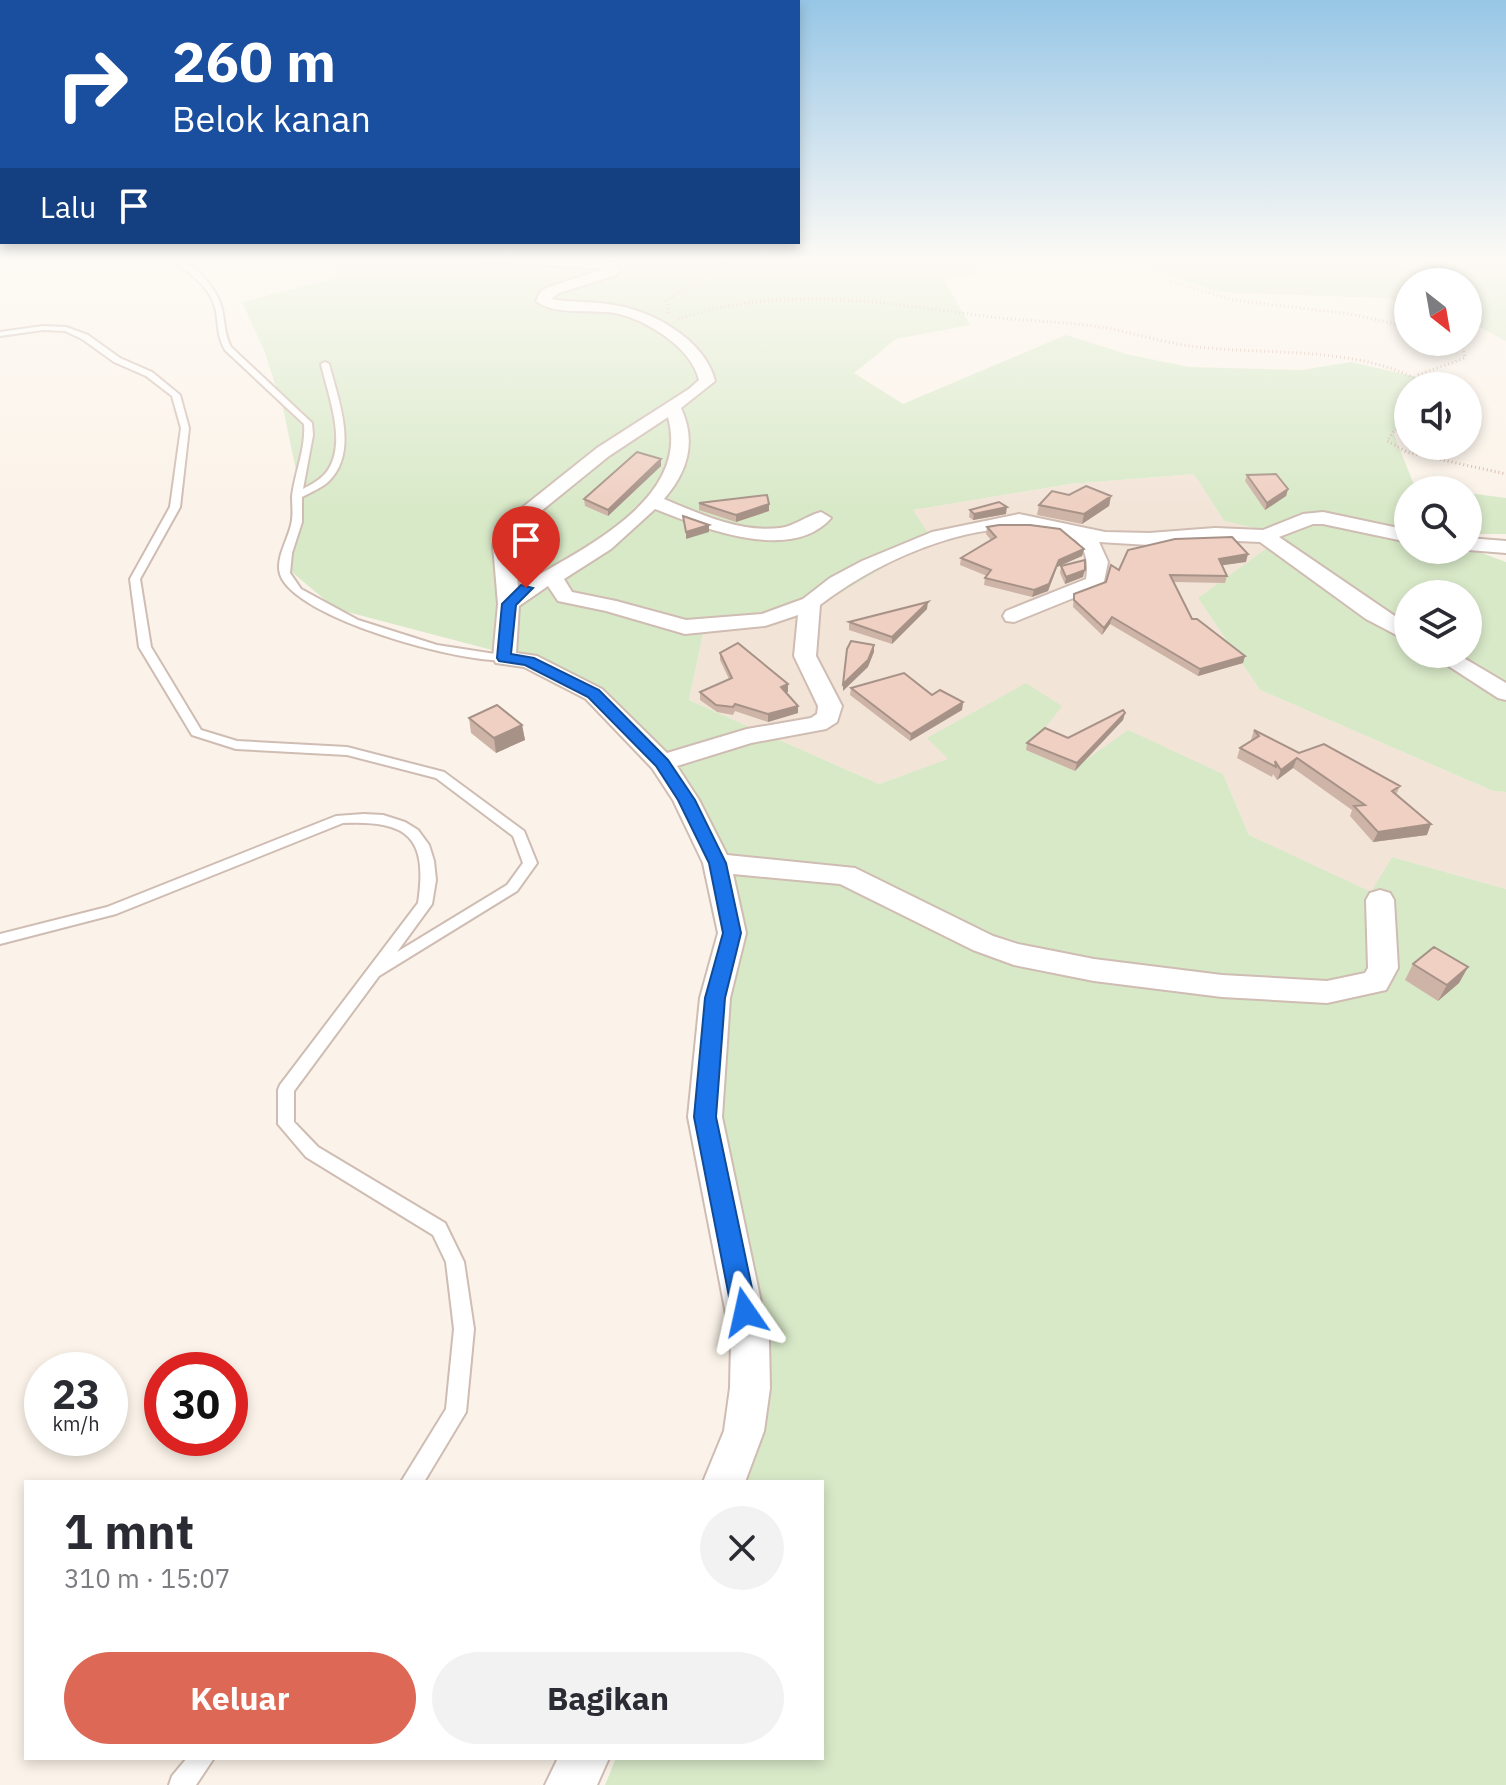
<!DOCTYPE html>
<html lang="id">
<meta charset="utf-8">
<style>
body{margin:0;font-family:"IBM Plex Sans",sans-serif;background:#f2f2f3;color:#2b2b33;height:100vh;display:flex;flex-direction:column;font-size:30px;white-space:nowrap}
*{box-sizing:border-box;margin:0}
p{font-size:26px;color:#7c7c81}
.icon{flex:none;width:44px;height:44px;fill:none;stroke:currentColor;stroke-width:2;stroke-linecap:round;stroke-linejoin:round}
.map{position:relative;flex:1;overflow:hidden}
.sheet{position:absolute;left:24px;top:1480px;width:800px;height:280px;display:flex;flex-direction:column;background:#fff;border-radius:0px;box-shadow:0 4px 12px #0003}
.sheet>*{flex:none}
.guide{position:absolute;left:0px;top:0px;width:800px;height:244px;box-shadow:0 4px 12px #0003;background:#1a4fa0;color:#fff;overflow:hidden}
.needle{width:52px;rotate:149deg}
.controls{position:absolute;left:1394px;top:268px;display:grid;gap:16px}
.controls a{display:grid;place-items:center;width:88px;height:88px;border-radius:50%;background:#fff;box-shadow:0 4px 12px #0003;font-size:40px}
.speed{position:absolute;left:24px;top:1352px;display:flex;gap:16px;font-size:40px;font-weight:700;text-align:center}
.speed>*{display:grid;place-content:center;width:104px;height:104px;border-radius:50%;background:#fff;box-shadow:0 4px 12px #0003;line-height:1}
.speed small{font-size:20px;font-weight:400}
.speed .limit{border:12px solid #d22;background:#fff;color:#111}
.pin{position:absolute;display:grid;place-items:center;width:68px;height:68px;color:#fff;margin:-82px -34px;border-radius:50% 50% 50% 0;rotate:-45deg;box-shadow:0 0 8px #0007}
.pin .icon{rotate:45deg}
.me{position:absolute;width:88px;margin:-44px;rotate:349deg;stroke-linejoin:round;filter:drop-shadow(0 0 6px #0008)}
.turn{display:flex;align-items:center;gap:28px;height:168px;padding:0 40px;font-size:36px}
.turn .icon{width:104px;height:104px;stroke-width:2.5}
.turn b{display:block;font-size:56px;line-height:68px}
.then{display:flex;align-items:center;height:76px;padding:0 40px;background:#0003;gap:16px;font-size:30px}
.round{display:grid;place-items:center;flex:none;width:84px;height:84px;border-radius:42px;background:#f2f2f3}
.headline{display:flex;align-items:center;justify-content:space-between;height:136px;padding:0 40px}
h1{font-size:48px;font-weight:800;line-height:60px}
.button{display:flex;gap:16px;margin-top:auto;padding:16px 40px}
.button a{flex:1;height:92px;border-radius:48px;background:#dd6856;color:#fff;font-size:32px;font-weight:800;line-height:92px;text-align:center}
.button a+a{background:#f2f2f3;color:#2b2b33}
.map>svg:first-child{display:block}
.residential{fill:#f3e4d8}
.green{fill:#d8e9c8;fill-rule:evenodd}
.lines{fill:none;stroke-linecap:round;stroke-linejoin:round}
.service-casing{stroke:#cfbcb2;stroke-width:4}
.minor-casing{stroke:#cfbcb2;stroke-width:4}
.path{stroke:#d4b3a5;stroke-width:3;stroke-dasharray:1 3;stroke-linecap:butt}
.service{fill:#fff;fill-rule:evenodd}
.minor{fill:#fff;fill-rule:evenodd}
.wall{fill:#ceb3a7}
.shaded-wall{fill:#a79288}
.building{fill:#efd0c2;stroke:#a79288;stroke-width:2}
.route{fill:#1a73e8;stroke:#114b97;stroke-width:2}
</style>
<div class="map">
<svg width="1506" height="1785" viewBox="0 0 1506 1785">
<rect width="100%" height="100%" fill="#fbf3e9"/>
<!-- residential -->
<path class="residential" d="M1194,474L1224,521L1286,535L1198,598L1260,690L1493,791L1506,792V889L1392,857L1372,893L1249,835L1223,774L1077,767L928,738L949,759L879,784L689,700L705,624L931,539L913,510L1070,484Z"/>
<!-- green -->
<path class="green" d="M220,257H993L976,261L977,273L944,280L970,325L896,339L854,373L903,404L1066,335L1126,354L1189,367L1302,370L1351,362L1417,377L1422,386H1408V427L1393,432L1414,485L1449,490H1408V550L1468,548L1506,562V792L1493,791L1260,690L1198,598L1285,535L1224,521L1194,474L1070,484L913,510L932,539L810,611L705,624L689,700L879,784L948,759L927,738L1026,683L1062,706L1033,744L1076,767L1128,730L1223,774L1249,835L1371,892L1392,857L1506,889V1785H605L616,1758H822V1482H729L757,1412L703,1096L726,877L617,704L538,662L336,609L287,568L303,504L283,408L264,350L242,302L340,277L325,262L231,265ZM1408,594H1468V654H1408Z
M1117,257H1506V341L1468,321V282H1408V304L1386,298L1217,292Z
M1468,493L1506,498V534H1468Z"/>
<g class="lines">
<defs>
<path id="service" d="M167,257C190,257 217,287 222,309C225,322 224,334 231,347L312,423L313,435L303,489C312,484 322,479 328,470C347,441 328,395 321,364L325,362L329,364C338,399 359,451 329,481C322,488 311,492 302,497V522L292,553L290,573L301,589L358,620L437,645L508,656V660C465,665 293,618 280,574C275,557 290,537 292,520C293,512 292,504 292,496C295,472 306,448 304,424L225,350C216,333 219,323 215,307C208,283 185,270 167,257Z
M43,326L66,327L88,335L120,358L152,372L180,395L189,428L180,507L140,579L151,647L201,730L237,741L347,747L444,772L524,831L537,863L517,891L379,976L294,1091V1122L318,1147L445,1223L464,1262L474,1329L466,1412L424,1482H401L446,1409L454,1329L446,1262L433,1235L306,1157L278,1124V1090L280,1085L418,903C428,837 408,820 343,823L116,914L0,944V934L107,907L336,816L364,814L383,815L405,822L418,830L429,845L434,861L436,880L432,904L397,952L507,885L523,863L513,836L436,778L347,755L236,749L192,735L139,647L130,579L170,507L181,428L172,396L146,376L114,362L82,339L65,331L43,330L0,336V332Z
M187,1758H214L196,1785H169L172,1776Z"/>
<path id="minor" d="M475,257H543L613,262L620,270L616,275L559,293L551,299C572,303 593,301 614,305C653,311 705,340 715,381L681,408C697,443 687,472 664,499C700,514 740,533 780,528C795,526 806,516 821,512L831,518C791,564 701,527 655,509L611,549L564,579L572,592L616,601L686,620L762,614L803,599L830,578L862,561L932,532L1019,514L1105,532L1149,533L1215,528L1263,530L1303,514L1323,512L1408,530V542L1323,524H1313L1279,537L1408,625V641L1366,619L1260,542L1215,540L1149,545L1099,542L1108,562L1103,586L1014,622L1006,621L1003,616L1006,611L1086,579C1090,555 1082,538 1059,533C982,513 881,558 820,605L816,656L842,706L837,722L826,729L751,743L677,766L699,800L727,855L855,868L993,936L1018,944L1094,959L1222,975L1327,981L1365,973L1368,968L1366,900L1370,893L1380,890L1390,893L1394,900L1398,968L1386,990L1327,1003L1222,997L1094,981L1014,965L973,950L840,884L733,874L746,933L730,998L722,1117L769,1340L770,1388L764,1431L745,1482H703L724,1431L730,1388L731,1340L688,1117L700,998L718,933L703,863L673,800L652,768L586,699L524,667L496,663L493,658L498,604L493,545L498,527L597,448L689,389L699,380C692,348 646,319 615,313C591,309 555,316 536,301L541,291L549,287L604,269L481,261ZM668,417C692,502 575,552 518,587L514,533L609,456ZM548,586L558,601L606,611L685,634L765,626L798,615L794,656L818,706L817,714L811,718L747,729L667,753L602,689L537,656L516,653L519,606Z
M1468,538L1506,541V553L1468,550Z
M1430,654H1457L1506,683V700L1498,698Z
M558,1758H609L597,1785H545Z"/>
</defs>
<!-- service casing -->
<use href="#service" class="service-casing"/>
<!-- minor casing -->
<use href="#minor" class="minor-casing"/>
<!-- path -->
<path class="path" d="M1171,281L1232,300L1350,314L1408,327
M669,313L666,301L731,257
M678,319C782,284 886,303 991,317C1028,321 1064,322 1101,327C1131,332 1160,342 1190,346C1265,356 1363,344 1428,386
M1418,375L1465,358L1463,348L1451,342
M1408,425L1395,430L1387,441L1407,452L1506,474"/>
<!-- service -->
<use href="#service" class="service"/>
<!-- minor -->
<use href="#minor" class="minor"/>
</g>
<!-- wall -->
<path class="wall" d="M661,459V466L608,516L585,506L584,499Z
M1247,475L1288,489L1286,496L1265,510L1245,481Z
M1069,495L1111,496L1109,506L1082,524L1037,515L1039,505Z
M699,503L769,504V511L736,522L699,510Z
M970,510L1006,514L973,520L969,517Z
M987,527L1084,549L1082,556L1057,567L1048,591L1032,597L984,585L985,578L987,576L960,565L961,558L991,540L986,534Z
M1246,562L1222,565L1227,576L1225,583L1174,582L1192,619L1245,656L1243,663L1198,676L1110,624L1102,635L1073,607L1074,594L1106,582L1119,570Z
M1061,566L1083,577L1065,584L1060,573Z
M927,609L892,644L849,630V622Z
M720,653L788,684V692H786L798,706V713L768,722L735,711L733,715L717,712L700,700V692L729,679L720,660Z
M851,688L932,695L963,702L962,710L910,741L850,695Z
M1125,713L1123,720L1075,771L1026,750L1027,743L1068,738Z
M469,718L522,725L525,740L496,753L471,733Z
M1254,730L1299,753L1400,786L1396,795L1427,835L1373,842L1350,816L1352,810L1293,768L1277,780L1273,774L1272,777L1237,758L1240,748L1252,741L1251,740Z
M1413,964L1468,967L1459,983L1438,1001L1405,980Z"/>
<!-- shaded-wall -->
<path class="shaded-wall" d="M661,459V466L608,516V510Z
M1288,489L1286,496L1265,510L1267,503Z
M1111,496L1109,506L1082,524L1084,514Z
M769,504V511L736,522V515Z
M1007,507L1006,514L973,520L974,514Z
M709,525V532L686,539V532Z
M1084,549L1082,556L1057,567L1048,591L1032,597L1034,590L1059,560Z
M1248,554L1246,562L1217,566L1219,559Z
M1085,570L1083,577L1065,584L1066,577Z
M928,602L927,609L892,644V637Z
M1112,617L1110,624L1102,635L1104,628Z
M874,645V652L868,667L843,691V684Z
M1245,656L1243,663L1198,676L1200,669Z
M788,684V692L781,694V687Z
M963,702L962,710L910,741L911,734Z
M798,706V713L768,722V714Z
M1125,713L1123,720L1075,771L1077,763Z
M522,725L525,740L496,753L494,738Z
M1297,758L1293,768L1277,780L1281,770Z
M1431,824L1427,835L1373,842L1378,832Z
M1468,967L1459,983L1438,1001L1447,985Z"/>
<!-- building -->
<path class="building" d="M637,452L661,459L608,510L584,499Z
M1276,474L1288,489L1267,503L1247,475Z
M1086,486L1111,496L1084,514L1039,505L1052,491L1069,495Z
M767,495L769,504L736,515L699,503Z
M999,502L1007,507L974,514L970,510Z
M683,516L709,525L686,532Z
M999,525H1030L1060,529L1084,549L1059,560L1049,584L1034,590L985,578L991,570L961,558L996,537L987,527Z
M1232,537L1248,554L1219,559L1227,576L1170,575L1192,619H1197L1245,656L1200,669L1112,617L1104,628L1074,600V594L1106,582L1111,565L1119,570L1128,550L1175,539Z
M1085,560V570L1066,577L1061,566Z
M928,602L892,637L849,622Z
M851,641L874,645L868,660L843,684L847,649Z
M738,643L788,684L781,687L798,706L768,714L735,704L733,707L716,705L700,692L732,678L720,653Z
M904,673L932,695L940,690L963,702L911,734L851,688Z
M497,705L522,725L494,738L469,718Z
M1123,710L1125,713L1077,763L1027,743L1045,728L1068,738Z
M1254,730L1299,753L1324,744L1400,786L1392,791L1431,824L1378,832L1354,806L1365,805L1297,758L1281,770L1275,761L1276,767L1240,748L1259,736Z
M1434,947L1468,967L1447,985L1413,964Z"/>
<!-- sky -->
<linearGradient id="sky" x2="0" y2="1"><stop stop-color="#97c6e6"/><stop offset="0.51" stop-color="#fdfaf5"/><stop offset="1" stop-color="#fdfaf5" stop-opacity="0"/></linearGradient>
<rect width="1506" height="507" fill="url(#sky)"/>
<!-- route -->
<path class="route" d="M521,585L533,588L516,605L511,654L534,658L599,690L668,760L695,800L726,863L741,933L725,998L716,1117L757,1312L753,1320L745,1324L736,1320L732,1312L694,1117L705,998L723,933L709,863L678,800L656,766L588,697L525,665L499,661L497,658L502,604Z"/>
</svg>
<div class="controls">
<a><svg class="needle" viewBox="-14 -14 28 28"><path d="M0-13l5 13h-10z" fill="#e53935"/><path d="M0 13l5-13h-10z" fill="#7c7c81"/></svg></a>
<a><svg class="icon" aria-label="sound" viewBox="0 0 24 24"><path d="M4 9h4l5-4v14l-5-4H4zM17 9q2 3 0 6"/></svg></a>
<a><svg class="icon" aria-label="search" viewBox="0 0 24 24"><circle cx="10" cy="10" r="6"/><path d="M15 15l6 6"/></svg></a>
<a><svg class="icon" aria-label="layers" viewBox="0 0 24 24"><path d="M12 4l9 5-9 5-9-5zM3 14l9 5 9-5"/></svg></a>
</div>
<div class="speed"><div>23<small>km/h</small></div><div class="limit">30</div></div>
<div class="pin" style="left:526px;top:588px;background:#d93025"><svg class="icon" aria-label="arrive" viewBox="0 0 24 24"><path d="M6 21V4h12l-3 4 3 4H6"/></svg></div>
<svg class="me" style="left:745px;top:1312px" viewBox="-20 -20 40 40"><path d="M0-17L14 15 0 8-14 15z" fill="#1a73e8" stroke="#fff" stroke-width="4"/></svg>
<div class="guide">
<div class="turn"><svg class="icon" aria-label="right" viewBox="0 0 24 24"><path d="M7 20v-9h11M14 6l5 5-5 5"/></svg><div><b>260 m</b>Belok kanan</div></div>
<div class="then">Lalu<svg class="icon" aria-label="arrive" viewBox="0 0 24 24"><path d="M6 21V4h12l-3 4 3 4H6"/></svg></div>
</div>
<section class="sheet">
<div class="headline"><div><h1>1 mnt</h1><p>310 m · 15:07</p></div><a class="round"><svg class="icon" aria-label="close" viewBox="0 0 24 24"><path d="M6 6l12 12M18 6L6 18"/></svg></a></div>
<div class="button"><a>Keluar</a><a>Bagikan</a></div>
</section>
</div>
